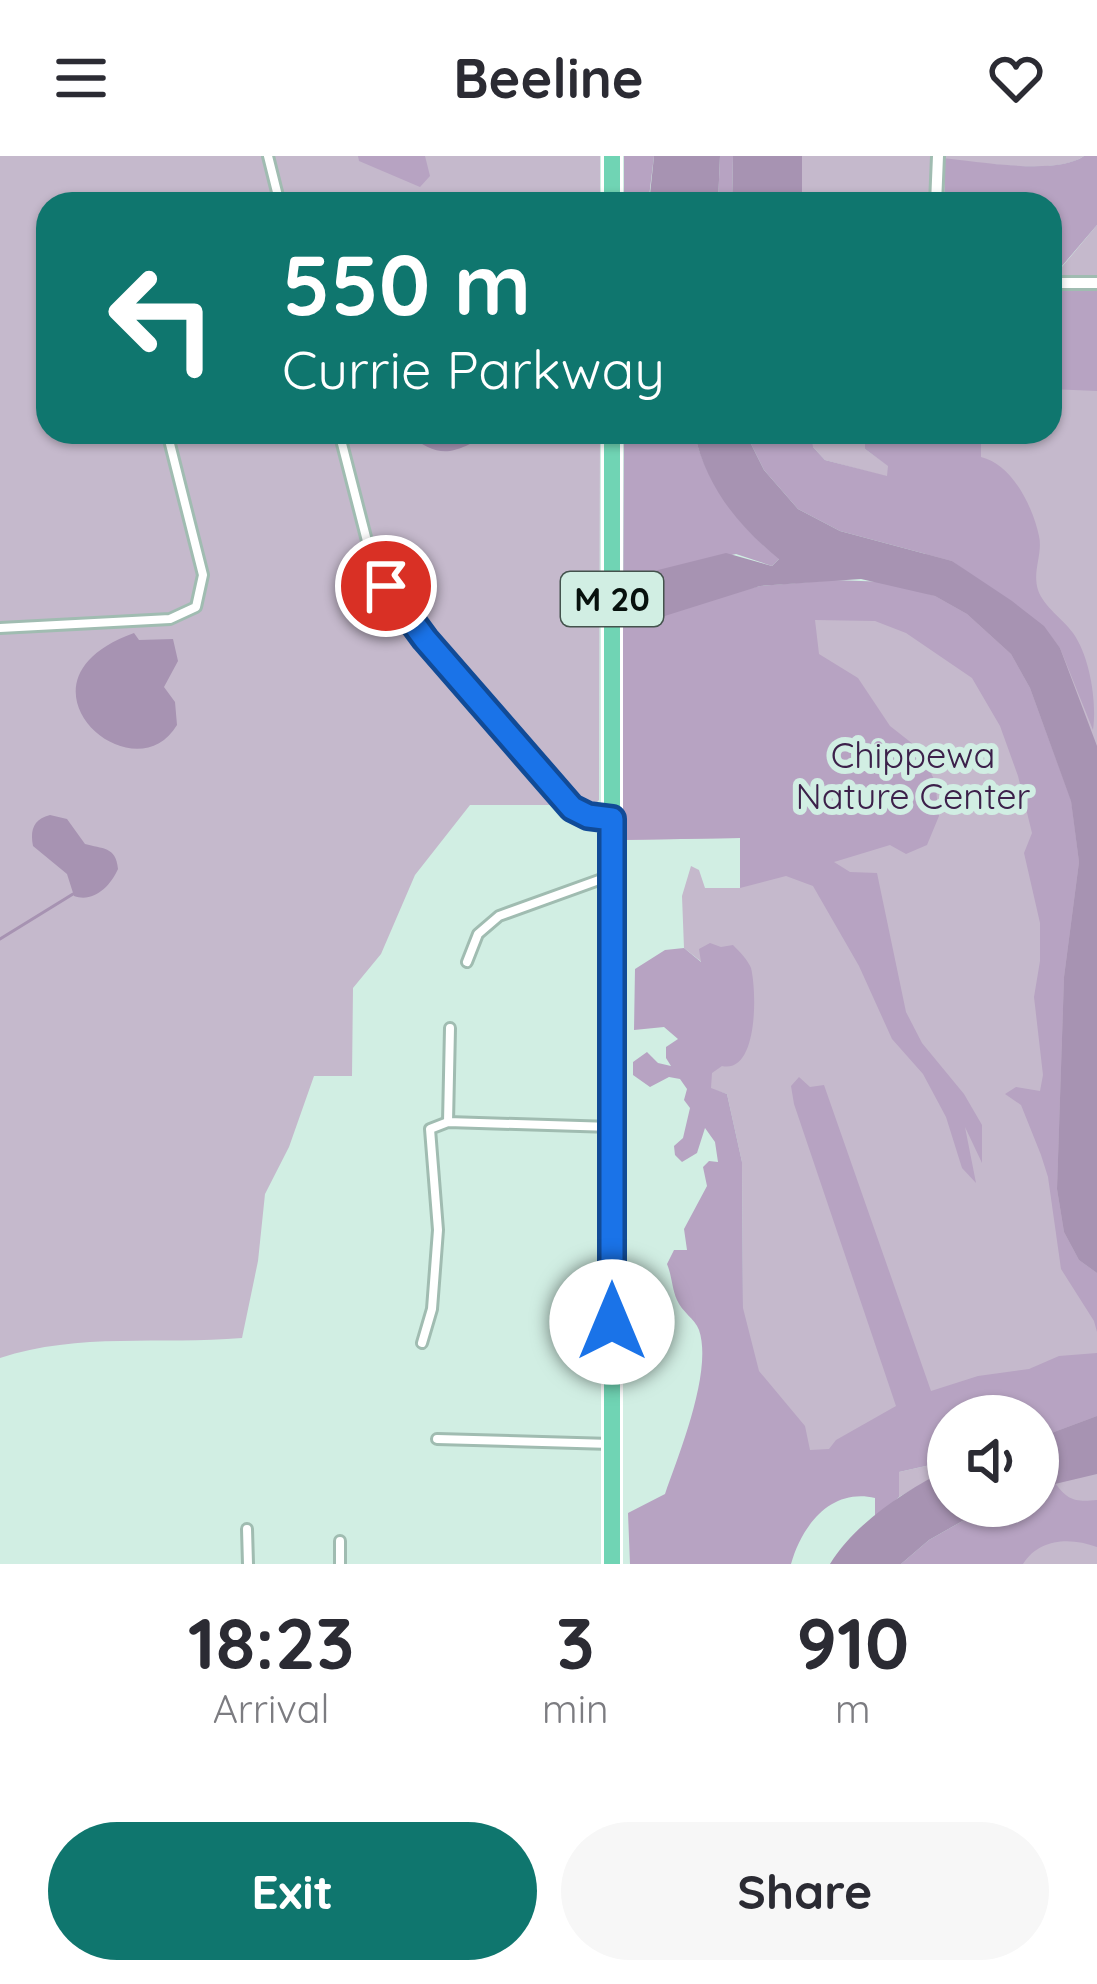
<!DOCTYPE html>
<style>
body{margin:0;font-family:Quicksand,sans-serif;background:#f7f7f7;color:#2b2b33;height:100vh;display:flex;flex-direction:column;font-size:45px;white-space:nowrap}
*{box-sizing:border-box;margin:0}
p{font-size:39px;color:#7c7c81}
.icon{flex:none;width:66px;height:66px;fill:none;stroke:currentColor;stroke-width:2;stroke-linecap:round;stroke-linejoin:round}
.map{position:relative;height:1408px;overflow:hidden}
.sheet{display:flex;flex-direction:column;background:#fff;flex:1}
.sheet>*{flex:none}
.banner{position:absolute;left:36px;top:36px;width:1026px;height:252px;border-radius:36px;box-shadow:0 3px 9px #0004;background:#0f766e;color:#fff;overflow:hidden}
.tools{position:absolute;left:927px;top:1239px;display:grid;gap:24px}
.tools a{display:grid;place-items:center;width:132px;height:132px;border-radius:50%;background:#fff;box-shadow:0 3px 9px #0004;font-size:60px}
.pin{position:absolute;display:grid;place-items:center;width:102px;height:102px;color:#fff;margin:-51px;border:6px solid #fff;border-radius:50%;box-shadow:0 3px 12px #0007}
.me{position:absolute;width:132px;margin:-66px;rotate:0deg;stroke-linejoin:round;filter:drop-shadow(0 0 9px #0008)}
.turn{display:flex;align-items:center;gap:42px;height:252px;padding:0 48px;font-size:54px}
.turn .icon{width:156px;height:156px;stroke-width:2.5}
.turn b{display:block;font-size:84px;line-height:102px}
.eta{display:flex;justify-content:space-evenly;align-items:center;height:204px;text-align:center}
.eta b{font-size:72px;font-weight:700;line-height:84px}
.cta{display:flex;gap:24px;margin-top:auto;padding:24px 48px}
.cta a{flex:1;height:138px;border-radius:72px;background:#0f766e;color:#fff;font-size:48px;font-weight:700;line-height:138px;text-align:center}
.cta a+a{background:#f7f7f7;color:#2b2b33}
header{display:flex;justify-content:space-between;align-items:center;height:156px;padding:0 48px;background:#fff;font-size:54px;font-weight:700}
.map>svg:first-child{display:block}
.green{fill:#c5b9cc}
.forest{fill:#b7a3c2}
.water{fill:#a793b2}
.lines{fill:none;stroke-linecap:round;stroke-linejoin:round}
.stream{stroke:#a793b2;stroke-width:3}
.street-casing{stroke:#a0bcb1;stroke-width:14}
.secondary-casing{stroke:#a0bcb1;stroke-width:16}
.highway-casing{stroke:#fff;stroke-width:22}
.street{stroke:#fff;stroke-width:8}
.secondary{stroke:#fff;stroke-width:10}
.highway{stroke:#70d4b4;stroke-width:16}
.route-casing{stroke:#114b97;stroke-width:30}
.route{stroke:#1a73e8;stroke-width:21}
.labels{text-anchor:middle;stroke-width:12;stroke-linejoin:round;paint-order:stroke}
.shield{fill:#d1eee3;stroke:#44534d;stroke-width:3}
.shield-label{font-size:33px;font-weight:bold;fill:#07110d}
.park-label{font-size:36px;fill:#3c204a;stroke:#d1eee3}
</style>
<header><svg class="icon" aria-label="menu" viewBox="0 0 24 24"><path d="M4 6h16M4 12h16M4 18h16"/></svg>Beeline<svg class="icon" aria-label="heart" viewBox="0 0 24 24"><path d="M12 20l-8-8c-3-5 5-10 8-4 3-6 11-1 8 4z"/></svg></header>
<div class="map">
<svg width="1097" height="1408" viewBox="0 0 1097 1408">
<rect width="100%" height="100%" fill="#d1eee3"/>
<!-- green -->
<path class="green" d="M0,0H600V48H48V276H600L599,644L590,654L565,649H470L415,719L381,798L353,832L352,920H314L289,991L265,1038L258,1105L242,1182C161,1189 79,1176 0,1202Z
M802,0H933L931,48H802Z
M942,0H1084C1057,20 977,6 942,3L946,48H941Z
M1097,69V124H1051Z
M1050,133H1097V1408H901L989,1350H1038V1332L1055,1326L1038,1304V1260H948V1290L744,1297L742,1006L727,938L711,933V917L722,909L703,807L684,792L682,740L691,710L699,714L705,732H740V682L622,684L624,468L920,435L941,276H1050Z
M812,276H865V293L889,310L888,321L825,304L813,291Z
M948,1305V1313L899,1341V1316Z"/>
<!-- forest -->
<path class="forest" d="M358,0H425L430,20L420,31L359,5Z
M624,0H654L649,41L644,48H624Z
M720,0H733L732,48H718Z
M1084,0H1097V69L1050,124V48H946L942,2C977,5 1056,20 1084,0Z
M1050,133L1097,135V235L1050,233Z
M624,276H694C704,323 741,375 780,402L772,410L736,398L635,420L726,438L760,430L834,424L888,426L935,440L967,458L1011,498L1030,532L1071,644L1079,706L1064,821L1057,1033L1064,1076L1079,1104L1097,1117V1176L1094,1165L1061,1113L1048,1021L1041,999L1021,949L1005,938L1016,931L1040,935L1043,919L1034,841L1040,805V767L1024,697L1032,677L1018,620L1000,570L972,522L906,477L875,465L815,464L819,498L858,522L890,570L918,592L935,625L939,660L927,689L906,698L890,689L834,706L850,716L877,717L906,856L922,887L964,938L982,969V1007L965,971L976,1027L962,1012L946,961L923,918L892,883L859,810L813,730L786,720L740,732V682L622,684Z
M745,276L761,280L812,276L813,291L825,304L887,320L888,310L865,293V276H981V301C1012,308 1033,351 1039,380C1043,398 1032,415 1038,434C1044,451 1063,463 1073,477C1090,501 1097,546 1093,574L1060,492L1043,470L952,405L840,375L798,353L764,314Z
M710,787L721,791L733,789C739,795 748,804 751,812C757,836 758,918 722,910L712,917L711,932L727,938L742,1006L743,1152L759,1215L805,1270L810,1294L829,1293L836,1284L896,1250L794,948L791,930L799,921L810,931L824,929L931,1235L978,1220L1029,1213L1059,1200L1097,1197V1260L1038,1282V1260H948V1305L899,1316V1341L875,1362V1342C831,1332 802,1369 791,1408H630L628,1357L665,1338C679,1298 713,1215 699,1174C695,1163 682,1156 677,1144C672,1133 672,1120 667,1108L674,1094H687L684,1073L707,1030L703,1011L709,1005L718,1006L715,986L705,972L697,997L682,1006L675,999L674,990L683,982L690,952L684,944L687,933L680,923L669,921L650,931L633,919V906L647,896L658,907L671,910L666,902V891L678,883L664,871L634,874L635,813L665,794L684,792L701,806L699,793Z
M1055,1327C1068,1345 1076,1346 1097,1344V1391C1071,1381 1039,1382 1023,1408H901L929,1384L989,1350H1038V1332Z"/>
<!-- water -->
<path class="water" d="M654,0H720L718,48H649Z
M733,0H802V48H732Z
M404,276H494C452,297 444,306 404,276Z
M694,276H745L764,314L798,353L840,375L952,405L1012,445L1044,470L1060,492L1097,590V1117L1079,1104L1064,1076L1057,1033L1064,821L1079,706L1071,645L1030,532L1011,498L967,458L935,440L861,423L760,430L652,464L631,467L634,420L726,397L772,410L779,403C737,369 706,330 694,276Z
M134,477L139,484L173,483L178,505L164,531L175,546L177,569C133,643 0,525 134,477Z
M50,659L67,663L85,688C102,693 116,690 118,713C110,731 93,747 74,740L67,718L33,690C30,675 33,663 50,659Z
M1097,1260V1318L1038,1332V1282Z
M948,1313V1350H989L929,1384L901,1408H830C856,1366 905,1335 948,1313Z"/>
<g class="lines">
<!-- stream -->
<path class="stream" d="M0,783L73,738"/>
<defs>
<path id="street" d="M268,0L280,48
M339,276L367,385L386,430L425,483L573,652L588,660L611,663
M0,472L170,463L196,451L203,419L167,276
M467,806L478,778L499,760L610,720
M448,966L450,872
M422,1187L432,1153L438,1074L430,973L448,966L612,971
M437,1283L611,1288
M247,1373L248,1408
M340,1385V1408"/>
<path id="secondary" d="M936,48L938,0
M1050,127H1097"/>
<path id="highway" d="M612,48V0
M612,276V1408"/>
</defs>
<!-- street casing -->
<use href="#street" class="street-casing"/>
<!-- secondary casing -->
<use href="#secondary" class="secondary-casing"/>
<!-- highway casing -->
<use href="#highway" class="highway-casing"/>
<!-- street -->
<use href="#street" class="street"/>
<!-- secondary -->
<use href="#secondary" class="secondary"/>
<!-- highway -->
<use href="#highway" class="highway"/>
</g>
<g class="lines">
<defs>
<path id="route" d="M386,430L425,483L572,652L588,660L612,663V1166"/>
</defs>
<!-- route casing -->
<use href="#route" class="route-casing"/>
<!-- route -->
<use href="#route" class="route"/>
</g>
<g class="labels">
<!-- shield labels -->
<rect class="shield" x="561" y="416" width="102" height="54" rx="9"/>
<g class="shield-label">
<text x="612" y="455">M 20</text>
</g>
<!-- park labels -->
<g class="park-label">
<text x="913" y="612">Chippewa<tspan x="913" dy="41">Nature Center</tspan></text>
</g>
</g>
</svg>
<div class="tools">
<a><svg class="icon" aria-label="sound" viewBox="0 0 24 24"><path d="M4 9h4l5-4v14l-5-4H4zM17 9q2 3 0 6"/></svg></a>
</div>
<div class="pin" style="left:386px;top:430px;background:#d93025"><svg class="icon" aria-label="arrive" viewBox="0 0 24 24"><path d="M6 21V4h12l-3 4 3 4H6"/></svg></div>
<svg class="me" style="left:612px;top:1166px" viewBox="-20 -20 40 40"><circle r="19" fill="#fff"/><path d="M0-13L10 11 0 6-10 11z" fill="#1a73e8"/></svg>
<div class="banner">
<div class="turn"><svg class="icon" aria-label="left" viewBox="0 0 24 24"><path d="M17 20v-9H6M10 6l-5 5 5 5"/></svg><div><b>550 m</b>Currie Parkway</div></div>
</div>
</div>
<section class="sheet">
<div class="eta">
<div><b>18:23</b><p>Arrival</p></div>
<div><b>3</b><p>min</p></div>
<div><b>910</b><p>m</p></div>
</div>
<div class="cta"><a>Exit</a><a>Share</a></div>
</section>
